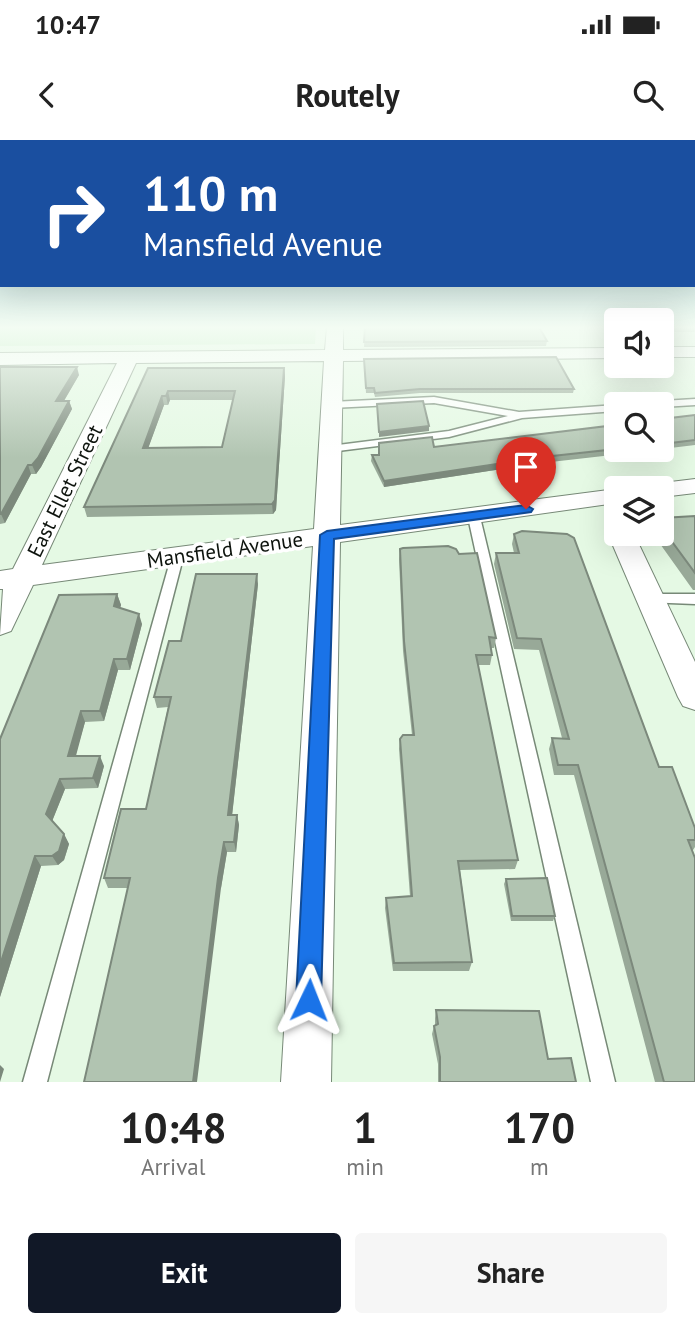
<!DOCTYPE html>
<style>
body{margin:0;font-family:"PT Sans",sans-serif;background:#f6f6f6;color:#222;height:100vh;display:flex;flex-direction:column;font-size:26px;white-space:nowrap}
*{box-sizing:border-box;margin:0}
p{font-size:23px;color:#767676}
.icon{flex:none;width:38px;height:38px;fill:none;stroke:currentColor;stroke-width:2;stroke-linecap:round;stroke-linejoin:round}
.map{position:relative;height:942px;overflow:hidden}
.details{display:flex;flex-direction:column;background:#fff;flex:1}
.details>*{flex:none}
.top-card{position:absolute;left:0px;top:0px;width:696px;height:147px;box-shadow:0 7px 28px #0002;background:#1a4fa0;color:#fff;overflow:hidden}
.controls{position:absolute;left:604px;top:168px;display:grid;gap:14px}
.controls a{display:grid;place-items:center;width:70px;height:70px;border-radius:7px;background:#fff;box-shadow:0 7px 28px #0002;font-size:35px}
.pin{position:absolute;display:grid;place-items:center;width:60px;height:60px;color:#fff;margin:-72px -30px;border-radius:50% 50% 50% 0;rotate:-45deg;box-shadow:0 0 7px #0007}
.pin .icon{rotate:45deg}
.me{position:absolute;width:77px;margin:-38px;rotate:2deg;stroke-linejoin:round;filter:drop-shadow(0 0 5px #0008)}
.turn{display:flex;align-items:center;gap:24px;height:147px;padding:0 28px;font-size:32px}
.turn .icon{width:91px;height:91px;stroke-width:2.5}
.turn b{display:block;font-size:49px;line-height:60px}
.eta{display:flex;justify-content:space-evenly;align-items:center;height:119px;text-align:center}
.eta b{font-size:42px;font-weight:800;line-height:49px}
.button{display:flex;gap:14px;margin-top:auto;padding:14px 28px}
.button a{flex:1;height:80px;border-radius:7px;background:#111827;color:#fff;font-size:28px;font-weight:800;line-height:80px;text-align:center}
.button a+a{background:#f6f6f6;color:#222}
.status{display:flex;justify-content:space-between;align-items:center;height:49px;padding:0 35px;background:#fff;direction:ltr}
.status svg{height:19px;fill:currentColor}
header{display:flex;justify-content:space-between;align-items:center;height:91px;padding:0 28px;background:#fff;font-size:32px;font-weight:800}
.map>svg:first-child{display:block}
.green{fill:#b8ebb8}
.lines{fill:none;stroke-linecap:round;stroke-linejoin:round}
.service-casing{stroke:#778977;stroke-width:3}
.minor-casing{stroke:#778977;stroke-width:2}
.service{fill:#fff;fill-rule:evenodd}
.minor{fill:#fff;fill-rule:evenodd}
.wall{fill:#98a998;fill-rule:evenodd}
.shaded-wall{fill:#7c897c}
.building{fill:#b1c4b1;stroke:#7c897c;stroke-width:2;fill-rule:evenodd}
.route{fill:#1a73e8;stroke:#114b97;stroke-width:2}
.labels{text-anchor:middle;stroke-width:7;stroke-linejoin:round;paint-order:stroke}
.street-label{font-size:21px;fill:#0e140e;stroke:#fff}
</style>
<div class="status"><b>10:47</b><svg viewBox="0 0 49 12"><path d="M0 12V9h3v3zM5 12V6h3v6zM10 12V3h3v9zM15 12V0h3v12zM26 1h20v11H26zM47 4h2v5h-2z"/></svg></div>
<header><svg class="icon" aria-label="back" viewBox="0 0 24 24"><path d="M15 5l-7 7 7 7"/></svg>Routely<svg class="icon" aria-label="search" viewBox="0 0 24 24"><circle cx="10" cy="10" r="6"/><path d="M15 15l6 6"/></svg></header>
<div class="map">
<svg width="695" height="942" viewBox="0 0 695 942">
<rect width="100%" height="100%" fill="#e5f9e4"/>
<!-- green -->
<path class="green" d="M0,187H316L315,204L0,206Z"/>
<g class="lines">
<defs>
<path id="service" d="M434,257L519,272L616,265V271L522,278L449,297L330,312L325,309L330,306L449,291L508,276L434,263L331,268L326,265L331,262Z
M695,259V265L662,267V264H657L662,261Z
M474,373L480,377L615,942H591L468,377Z
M177,414L183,418L47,942H23L171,418Z
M649,454H695V464L644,462L642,459L644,456Z"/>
<path id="minor" d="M327,187H343V210L616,208V218L343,221L340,385L616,349V363L340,402L331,942H281L313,406L33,445L11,491L0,495L3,449H0V431L13,429L117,223L0,225V213L325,210ZM324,221L314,389L42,425L136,223Z
M662,207H695V217H662Z
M695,339V353L662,357V348H651L662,343Z
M616,387V394H634L695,522V570L683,566L678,557L608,394Z"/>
</defs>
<!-- service casing -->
<use href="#service" class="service-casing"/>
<!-- minor casing -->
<use href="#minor" class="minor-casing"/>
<!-- service -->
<use href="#service" class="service"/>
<!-- minor -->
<use href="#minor" class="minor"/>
</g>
<!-- wall -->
<path class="wall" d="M365,187L547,201L546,206L364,207Z
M662,187H695V192H662Z
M364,223L574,249L573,253H420L375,257L374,253H366Z
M0,227L79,235L64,261H69L72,269L41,327L36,334H31L5,383L0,384Z
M148,228H284L285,236L276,370L273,374L87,377L84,367ZM170,260H233L222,307L148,308L164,265H168Z
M695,275V305L662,309V279Z
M616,285V310H656L542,323L384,347L371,321L372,315Z
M695,376V450H693L653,394H662V378Z
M514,394L695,688V707L693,710H692L695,942H655L574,635H554L549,609L552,598H562L539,510L514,509L494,424L496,413H514L512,404Z
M400,409L496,498L494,508H491L492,515L490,525H478L518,720L515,729L460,730L472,822L469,831H393L385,768L386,758L410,756L399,609L400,599L412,595L403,511L399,419Z
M258,444L232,675H237L239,685L236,712H227L221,748H108L104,738L146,669L168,567L157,568L154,557Z
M117,454L121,465L120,467L142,484L130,530H118L104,581L85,582L75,616L104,626L98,648L65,649L52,681L64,694L69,704L64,720L58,725L41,726L0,857V599Z
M506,739L555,776L553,781H511L504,744Z
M436,870L548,919L576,942H438V924L432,894L434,886L435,885V878Z"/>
<!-- shaded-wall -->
<path class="shaded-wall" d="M77,227L79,235L59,269L56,261Z
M284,228L285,236L276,370L273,374L272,364Z
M168,251L170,260L168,265L166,256Z
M162,256L164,265L145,317L143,308Z
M69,261L72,269L41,327L36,334L32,325Z
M429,286V291L379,297V292Z
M543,317L542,323L384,347V341Z
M28,325L31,334L5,383L1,374Z
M257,434L258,444L231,685L228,675Z
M117,454L121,465L118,476L114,466Z
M139,474L142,484L130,530L127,519Z
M114,519L118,530L104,581L100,571Z
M81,571L85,582L73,627L68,616Z
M100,616L104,626L98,648L93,638Z
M60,639L65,649L51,684L46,674Z
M237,675L239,685L236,712L234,702Z
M64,694L69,704L64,720L58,725L52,716Z
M224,702L227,712L221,748L197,942H193L218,738Z
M35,716L41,726L0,857V825Z
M0,925L4,929L0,942Z"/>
<!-- building -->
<path class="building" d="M365,187H539L547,201L364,202Z
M556,217L574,249H420L375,253L374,248H366L364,219Z
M0,227H77L56,261H69L38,318L32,325H28L1,374H0Z
M148,228H284L275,360L272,364L84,367ZM168,251H235L222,307L143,308L162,256H166Z
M423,261L429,286L379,292L377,264Z
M695,275V300L662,304V279Z
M616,285V309L543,317L384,341L372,315H379V303L432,297L434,307Z
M695,376V433L662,388V378Z
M522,391L567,394L574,398L659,627H672L695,688V700H688L695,718V942H664L578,625H558L552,598L569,599L541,499L517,498L496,413H519L514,394Z
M448,406L456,409L459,414L477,413L496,498L489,497L492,515H476L518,720L458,721L472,822L394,823L386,758L412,756L400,599L403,595H414L404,501L400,409L403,408Z
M196,434H257L228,675H237L234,702H224L218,738L193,942H84L130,738H104L121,669H146L171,557H154L169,501H181Z
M117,454L114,466L139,474L127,519H114L100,571H81L68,616H100L93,638L60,639L46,674L64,694L59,711L52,716H35L0,825V599L59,455Z
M547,738L555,776H512L506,739Z
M436,870L539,871L548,919L571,918L576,942H440V917L434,886L438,884Z"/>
<!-- sky -->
<linearGradient id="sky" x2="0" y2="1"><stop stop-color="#75b1b6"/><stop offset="0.59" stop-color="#f3fcf3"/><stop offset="1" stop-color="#f3fcf3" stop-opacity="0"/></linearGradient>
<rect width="695" height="318" fill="url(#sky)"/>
<!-- route -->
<path class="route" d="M526,365L533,369L531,372L334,399L321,860L318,869L309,873L300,869L296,860L320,395L327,391Z"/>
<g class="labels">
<!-- street labels -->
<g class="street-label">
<text transform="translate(65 351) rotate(-64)" y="7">East Ellet Street</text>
<text transform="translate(225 410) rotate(-8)" y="7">Mansfield Avenue</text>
</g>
</g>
</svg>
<div class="controls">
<a><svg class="icon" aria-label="sound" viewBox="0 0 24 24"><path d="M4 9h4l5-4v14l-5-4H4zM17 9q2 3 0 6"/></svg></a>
<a><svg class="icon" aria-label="search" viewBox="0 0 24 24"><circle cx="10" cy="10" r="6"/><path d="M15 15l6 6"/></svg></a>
<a><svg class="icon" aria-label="layers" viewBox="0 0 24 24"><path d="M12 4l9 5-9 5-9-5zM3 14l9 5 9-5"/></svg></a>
</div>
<div class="pin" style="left:526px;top:369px;background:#d93025"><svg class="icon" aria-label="arrive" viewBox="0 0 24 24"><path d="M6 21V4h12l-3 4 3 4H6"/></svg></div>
<svg class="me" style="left:309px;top:860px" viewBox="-20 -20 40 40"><path d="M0-17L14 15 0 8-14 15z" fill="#1a73e8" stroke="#fff" stroke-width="4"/></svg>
<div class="top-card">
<div class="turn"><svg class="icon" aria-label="right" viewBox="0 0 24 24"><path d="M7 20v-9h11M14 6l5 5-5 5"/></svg><div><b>110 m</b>Mansfield Avenue</div></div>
</div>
</div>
<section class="details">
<div class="eta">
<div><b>10:48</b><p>Arrival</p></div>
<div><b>1</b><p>min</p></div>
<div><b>170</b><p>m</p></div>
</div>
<div class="button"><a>Exit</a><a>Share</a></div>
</section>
